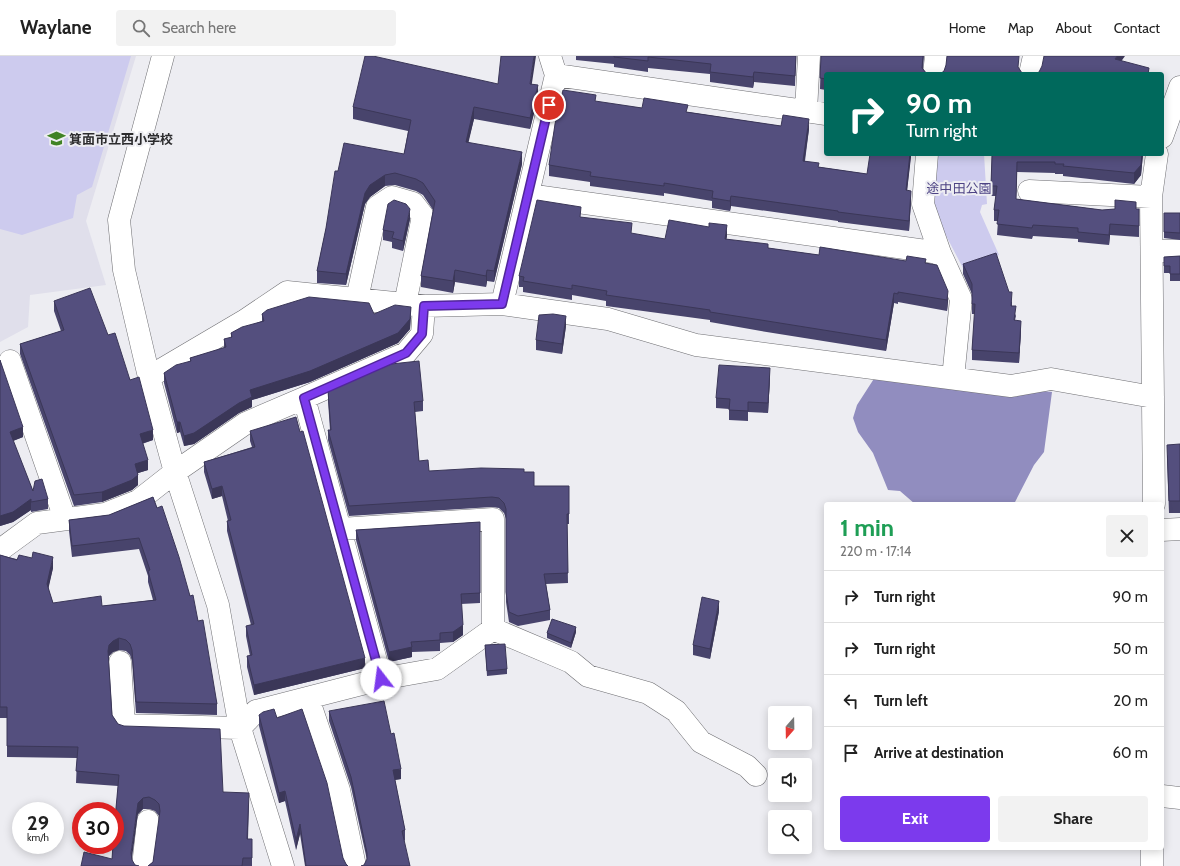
<!DOCTYPE html>
<meta charset="utf-8">
<style>
body{margin:0;font-family:Cabin,"Noto Sans JP",sans-serif;background:#f2f2f2;color:#222;height:100vh;display:flex;flex-direction:column;font-size:15px;white-space:nowrap}
*{box-sizing:border-box;margin:0}
p{font-size:13px;color:#767676}
.icon{flex:none;width:22px;height:22px;fill:none;stroke:currentColor;stroke-width:2;stroke-linecap:round;stroke-linejoin:round}
.map{position:relative;flex:1;overflow:hidden}
.side{position:absolute;left:824px;top:446px;width:340px;height:348px;display:flex;flex-direction:column;background:#fff;border-radius:4px;box-shadow:0 2px 10px #0003}
.side>*{flex:none}
.top-card{position:absolute;left:824px;top:16px;width:340px;height:84px;border-radius:4px;box-shadow:0 2px 10px #0003;background:#00695c;color:#fff;overflow:hidden}
.needle{width:26px;rotate:200deg}
.controls{position:absolute;left:768px;top:650px;display:grid;gap:8px}
.controls a{display:grid;place-items:center;width:44px;height:44px;border-radius:4px;background:#fff;box-shadow:0 2px 10px #0003;font-size:20px}
.speed{position:absolute;left:12px;top:746px;display:flex;gap:8px;font-size:20px;font-weight:700;text-align:center}
.speed>*{display:grid;place-content:center;width:52px;height:52px;border-radius:50%;background:#fff;box-shadow:0 2px 10px #0003;line-height:1}
.speed small{font-size:10px;font-weight:400}
.speed .limit{border:6px solid #d22;background:#fff;color:#111}
.pin{position:absolute;display:grid;place-items:center;width:34px;height:34px;color:#fff;margin:-17px;border:2px solid #fff;border-radius:50%;box-shadow:0 1px 4px #0007}
.me{position:absolute;width:44px;margin:-22px;rotate:345deg;stroke-linejoin:round;filter:drop-shadow(0 0 3px #0008)}
.turn{display:flex;align-items:center;gap:14px;height:84px;padding:0 16px;font-size:18px}
.turn .icon{width:52px;height:52px;stroke-width:2.5}
.turn b{display:block;font-size:28px;line-height:34px}
.round{display:grid;place-items:center;flex:none;width:42px;height:42px;border-radius:4px;background:#f2f2f2}
.summary{display:flex;align-items:center;justify-content:space-between;height:68px;padding:0 16px}
h1{font-size:24px;font-weight:700;line-height:30px;color:#1e9e55}
.button{display:flex;gap:8px;margin-top:auto;padding:8px 16px}
.button a{flex:1;height:46px;border-radius:4px;background:#7c3aed;color:#fff;font-size:16px;font-weight:700;line-height:46px;text-align:center}
.button a+a{background:#f2f2f2;color:#222}
ul{padding:0;list-style:none}
li{display:flex;align-items:center;gap:12px;height:52px;padding:0 16px;border-top:1px solid #e0e0e0}
li div{flex:1}
li b{display:block;font-size:15px}
li em{font-style:normal}
header{display:flex;align-items:center;gap:24px;box-sizing:border-box;height:56px;padding:0 20px;background:#fff;border-bottom:1px solid #e0e0e0}
header strong{font-size:19px}
nav{display:flex;gap:22px;margin-inline-start:auto;font-size:14px}
.search{width:280px;height:36px;background:#f2f2f2;display:flex;align-items:center;gap:10px;box-sizing:border-box;padding:0 14px;border-radius:4px;color:#767676;font-size:15px}
.map>svg:first-child{display:block}
.built{fill:#e0dfeb}
.green{fill:#cdcbee}
.water{fill:#918dbf}
.lines{fill:none;stroke-linecap:round;stroke-linejoin:round}
.minor-casing{stroke:#6f6f73;stroke-width:23}
.minor{stroke:#fff;stroke-width:22}
.wall{fill:#48446c}
.shaded-wall{fill:#3b3758}
.building{fill:#544f7e;stroke:#3b3758}
.route-casing{stroke:#51269a;stroke-width:10}
.route{stroke:#7c3aed;stroke-width:7}
.labels{text-anchor:middle;stroke-width:4;stroke-linejoin:round;paint-order:stroke}
.poi-label{font-size:13px;font-weight:bold;fill:#2c2c2e;stroke:#ededf2;text-anchor:start}
.park-label{font-size:13px;fill:#4d4384;stroke:#ededf2}
</style>
<header>
<strong>Waylane</strong>
<div class="search"><svg class="icon" aria-label="search" viewBox="0 0 24 24"><circle cx="10" cy="10" r="6"/><path d="M15 15l6 6"/></svg>Search here</div>
<nav><a>Home</a><a>Map</a><a>About</a><a>Contact</a></nav>
</header>
<div class="map">
<svg width="1180" height="810" viewBox="0 0 1180 810">
<rect width="100%" height="100%" fill="#ededf2"/>
<!-- built -->
<path class="built" d="M0,0H136L86,165L106,229L30,239L28,271L0,286Z"/>
<!-- green -->
<path class="green" d="M0,0H131L92,131L77,139L73,162L22,179L0,173Z
M934,98H984L987,148L982,149L980,156L999,199L964,214L930,149Z"/>
<!-- water -->
<path class="water" d="M877,318L1052,336L1044,396L1034,409L1014,448H915L900,435L888,434L873,397L858,376L853,362L857,349Z"/>
<g class="lines">
<defs>
<path id="minor" d="M163,0L119,164L124,214L149,321L175,416L218,549L240,672L283,810
M934,18L936,0
M1030,18L1034,0
M556,19L826,58
M806,55L809,0
M1162,81L1180,31
M927,98L923,148L940,197L961,243L953,322
M1029,135L1151,141
M528,139L940,197
M1152,195H1180
M357,243L377,151L392,141L413,147L423,160L405,248
M502,248L556,19L550,0
M10,305L65,463
M149,321L244,265L287,236L424,250L502,248L608,263L696,289L1011,330L1051,323L1153,341
M304,342L406,297L422,278L424,250
M1154,448L1151,141L1157,98
M1162,474L1180,473
M0,494L37,467L105,458L138,445L175,416L246,367L304,342L381,623
M493,573L571,606L588,620L648,637L676,655L701,686L747,710L756,719
M120,606L124,669L240,672L256,655L381,623L437,613L493,573V463L340,473
M308,642L339,734L355,810
M1162,740L1180,742
M143,810L148,765
M1152,810V792"/>
</defs>
<!-- minor casing -->
<use href="#minor" class="minor-casing"/>
<!-- minor -->
<use href="#minor" class="minor"/>
</g>
<!-- wall -->
<path class="wall" d="M576,0H796L795,30L754,26L753,32L710,26V18L648,12V16L614,11V8L576,4Z
M821,0H924L923,13L927,18H928H826V34L820,33Z
M498,28H532L538,41L530,73L474,63L468,86L522,108L494,226L487,225L486,231L455,226L453,237L421,231V220L433,154L423,139L416,135L395,129L385,130L370,141L365,148L346,229L317,227V215L338,115L404,98L408,75L353,63V51Z
M596,46L642,52L688,56L781,70L809,73L805,105L819,111L867,118L911,98L907,134L911,145L909,175L838,166V165L731,150L730,155L712,152V145L664,137V140L590,130V126L549,120V109Z
M995,98H1143L1141,119L1134,128L1063,120V118H1055V117L1017,116L1016,143L1102,154L1139,153V181L1110,179L1109,189L1078,186V183L1033,180L1032,183L997,179L998,165H994V154L996,140H991L992,99H995Z
M1164,157H1180V184L1164,182Z
M581,161L632,178L665,183L727,180L726,183L768,192L819,199L906,205L926,207L948,245L947,255L898,246V248L894,247L886,295L761,275L710,266V264L606,250V245L572,239V244L523,236V231H519V220Z
M410,163L403,195L392,192V186L383,184V174Z
M1180,200V225H1170V217H1164V201Z
M963,208L1012,246V250L1016,260L1015,264L1021,275L1019,307L972,304V294L975,258H972V238L963,218Z
M54,245L108,279L130,324L153,384L142,388L148,414L138,417V429L132,434L102,446L74,450L20,298V288L61,275L54,255Z
M262,258H374L411,261L410,273L398,287L310,326L252,344V351L239,357L194,388L184,390L180,376L177,377L164,327V317L190,305V302L224,292V283L231,282V277L262,265Z
M566,270L562,298L536,294V284Z
M0,304L23,381L13,385L33,435L48,443V453L31,456V454L13,466L0,470Z
M770,322L768,357L748,356V365L729,364V353L716,352V342Z
M328,335L423,345V355L415,356L419,405L429,415L524,416L534,430H569V468H567L568,527L546,528L550,554V564L518,570L509,566L506,546V463L504,457L499,452L492,451L349,460L328,384V374H330L328,345Z
M250,375L365,612L254,639L247,611V600H250L246,580V570L251,569L227,475V465H228L222,440L212,443L204,416V406L252,391L250,385Z
M1180,388V457H1169L1167,400Z
M153,441L190,540L198,565L217,648V659L136,657L132,605L130,599L126,595L119,594L113,596L109,600L108,604L112,659L118,668L223,736L249,748L248,783H252V810H148L153,806L160,761L159,760L155,755L149,753H143L138,758L112,803L118,730L76,727L77,702L7,701V662H0V499L53,512L48,532L53,547L102,550L153,544L148,526V520L139,493L72,501L69,475V464L109,459Z
M480,466V547L461,548L463,579L453,586L440,587V595L412,596V601L389,606L356,484V474Z
M719,555L710,603L693,599V589Z
M576,576L571,592L547,582V577Z
M485,589L507,613V618L487,620Z
M329,655L391,678L401,723L395,724L405,774V784L404,785L364,809L367,804L351,731L329,665Z
M259,659L277,662L343,802L346,808L348,810H305L300,778L296,794L285,745L279,747L259,670Z"/>
<!-- shaded-wall -->
<path class="shaded-wall" d="M534,0H536L530,40V28Z
M1117,0H1125L1115,14V3Z
M754,16V26L753,32V21Z
M538,29V41L530,73V62Z
M474,51V63L466,97V86Z
M809,63V73L803,115V105Z
M522,96V108L494,226V215Z
M910,98H911V101L906,144V134Z
M1142,98H1143L1141,119L1134,128V117Z
M385,119V130L370,141L365,148L346,229V218L365,137L370,129Z
M911,135V145L909,175V165Z
M731,140V150L730,155V145Z
M410,153V163L403,195V185Z
M1110,168V179L1109,189V179Z
M727,169V180L725,193V183Z
M455,214V226L453,237V225Z
M487,214V225L486,231V220Z
M948,235V245L947,255V244Z
M894,237V247L886,295V284Z
M411,251L410,273L398,287L310,326L252,344V351L239,357L194,388L184,390V380L250,334Z
M566,260V270L562,298V288Z
M1021,265V275L1019,307V297Z
M770,312V322L768,357V347Z
M177,366H180V376L177,377Z
M23,371V381L10,386V376Z
M153,374V384L140,388V378Z
M148,404V414L135,418V408Z
M138,419V429L132,434L102,446V436Z
M222,430V440L212,443V433Z
M31,443V454L13,466L0,470V460Z
M53,501V512L47,539V528Z
M719,545V555L710,603V593Z
M463,569V579L453,586V576Z
M576,571V576L571,592V587Z
M119,582V594L113,596L109,600L108,606V595L109,589L113,585Z
M412,591V601L389,606V596Z
M365,602V612L254,639V629Z
M401,713V723L393,724V714Z
M285,735V745L279,747V737Z
M143,742V753L138,758L131,809V797L138,747Z
M300,768V778L296,794V784Z"/>
<!-- building -->
<path class="building" d="M365,0H373L498,28L501,0H534L530,28L538,29L530,62L474,51L466,86L522,96L494,215L487,214L486,220L455,214L453,225L421,220L435,145L423,127L416,123L395,117L385,119L370,129L365,137L346,218L317,215L326,172L335,115H338L344,87L404,98L411,64L353,51Z
M614,0H796L795,20L754,16L753,21L710,16L711,8L648,1V5L614,1Z
M821,0H923L922,12L927,18H928H826V23L820,22Z
M947,0H1019L1018,11L1022,17L1024,18H940L944,15L946,9Z
M1044,0H1117L1115,3L1149,12L1148,18H1036L1039,16L1042,10Z
M563,34L596,39L595,45L642,52L644,42L688,49L686,56L781,70L783,59L809,63L803,105L819,107L818,111L867,118L870,98H910L906,134L911,135L909,165L838,156V155L731,140L730,145L712,142L713,135L664,127V130L590,120L591,116L549,109L555,68Z
M995,98H1142L1141,109L1134,117L1063,110L1064,108H1055V106H1017L1016,143L1102,154L1115,153V144L1136,146V153H1139V170L1110,168L1109,179L1078,176V172L1033,169L1032,172L997,168L999,154H994L997,130H991L992,99H995Z
M394,144L406,148L410,153L403,185L392,182L394,176L383,174L388,148Z
M537,144L581,151L580,161L632,167L631,177L665,183L669,164L709,171V167L727,169L725,183L768,188V192L819,199L820,191L906,205L907,200L926,203L925,207L937,209L948,235L947,244L898,236V238L894,237L886,284L761,264L710,256V254L606,239L607,235L572,229V233L523,225L524,221L519,220Z
M1164,157H1180V177L1164,176Z
M996,197L1009,236H1012L1011,250H1016L1014,264L1021,265L1019,297L972,294L975,248H972V228L963,208Z
M1180,200V218H1170V210H1164V201Z
M90,232L108,279L115,277L130,324L139,321L153,374L140,378L148,404L135,408L138,419L132,424L102,436L74,439L20,288L64,274L54,245Z
M309,241L369,247L374,258L395,249L411,251L410,263L398,277L310,315L250,334L252,341L239,347L194,377L184,380L180,366H177L164,317L176,309L191,305L190,302L226,291L224,283L232,281L231,277L242,271L264,265L262,258L267,254Z
M553,258L566,260L562,288L536,284L539,259Z
M0,304L23,371L10,376L33,435L35,425L42,423L48,443L31,446V443L13,456L0,460Z
M419,305L423,345L414,346L419,405L428,404L429,415L481,412L524,413V416H534V430H569V458H567L568,517L544,518L550,554L518,560L509,556L506,536V453L504,447L499,442L492,441L349,450L328,374H331L328,335L391,308Z
M719,309L770,312L768,347L748,346V355L729,354L730,343L716,342Z
M296,361L300,376L303,375L365,602L254,629L247,600L252,599L246,570L254,568L227,465L231,464L222,430L212,433L204,406L255,391L250,375Z
M1180,388V445H1169L1167,389Z
M153,441L157,452L162,450L179,501L190,540L193,539L198,565L203,564L217,648L136,646L132,594L130,588L126,584L119,582L113,585L109,589L108,595L112,659L118,668L124,670L220,673L223,736L249,737L247,783H252V802H243L242,810H148L153,806L160,755L159,748L155,744L149,741L143,742L138,747L131,797L132,804L135,809L139,810H81L84,796L112,803L113,789H115V763L119,719L76,715L78,691L7,690V651H0V499L17,504L19,499L32,502L33,496L53,501L47,528L53,547L101,540L102,550L156,544L148,515L150,514L139,482L72,490L69,464L109,459Z
M480,466V537L461,538L463,569L453,576L440,577V584L411,586L412,591L389,596L356,474Z
M702,541L719,545L710,593L693,589Z
M552,563L576,571L571,587L547,577Z
M505,588L507,613L487,615L485,589Z
M384,645L391,678L394,677L401,713L393,714L405,774L402,775L410,810H361L364,809L367,803V797L351,721L329,655Z
M274,653L277,662L302,653L327,727L343,802L346,808L348,810H306L300,768L296,784L285,735L279,737L259,659L263,656Z"/>
<g class="lines">
<defs>
<path id="route" d="M381,623L304,342L406,297L422,278L424,250L502,248L549,49"/>
</defs>
<!-- route casing -->
<use href="#route" class="route-casing"/>
<!-- route -->
<use href="#route" class="route"/>
</g>
<!-- icons -->
<defs>
<symbol id="school-bare" viewBox="-9 -9 18 18"><path d="M0-5L7-2L0 1L-7-2ZM-4 1L0 2.5L4 1V4Q0 6-4 4Z" fill="#408325" stroke="#ededf2" stroke-width="2.5" paint-order="stroke"/></symbol>
</defs>
<g fill-rule="evenodd">
<use href="#school-bare" x="44" y="70" width="25" height="25"/>
</g>
<g class="labels">
<!-- poi labels -->
<g class="poi-label">
<text x="69" y="88">箕面市立西小学校</text>
</g>
<!-- park labels -->
<g class="park-label">
<text x="959" y="137">途中田公園</text>
</g>
</g>
</svg>
<div class="controls">
<a><svg class="needle" viewBox="-14 -14 28 28"><path d="M0-13l5 13h-10z" fill="#e53935"/><path d="M0 13l5-13h-10z" fill="#767676"/></svg></a>
<a><svg class="icon" aria-label="sound" viewBox="0 0 24 24"><path d="M4 9h4l5-4v14l-5-4H4zM17 9q2 3 0 6"/></svg></a>
<a><svg class="icon" aria-label="search" viewBox="0 0 24 24"><circle cx="10" cy="10" r="6"/><path d="M15 15l6 6"/></svg></a>
</div>
<div class="speed"><div>29<small>km/h</small></div><div class="limit">30</div></div>
<div class="pin" style="left:549px;top:49px;background:#d93025"><svg class="icon" aria-label="arrive" viewBox="0 0 24 24"><path d="M6 21V4h12l-3 4 3 4H6"/></svg></div>
<svg class="me" style="left:381px;top:623px" viewBox="-20 -20 40 40"><circle r="19" fill="#fff"/><path d="M0-13L10 11 0 6-10 11z" fill="#7c3aed"/></svg>
<div class="top-card">
<div class="turn"><svg class="icon" aria-label="right" viewBox="0 0 24 24"><path d="M7 20v-9h11M14 6l5 5-5 5"/></svg><div><b>90 m</b>Turn right</div></div>
</div>
<section class="side">
<div class="summary"><div><h1>1 min</h1><p>220 m · 17:14</p></div><a class="round"><svg class="icon" aria-label="close" viewBox="0 0 24 24"><path d="M6 6l12 12M18 6L6 18"/></svg></a></div>
<ul>
<li><svg class="icon" aria-label="right" viewBox="0 0 24 24"><path d="M7 20v-9h11M14 6l5 5-5 5"/></svg><div><b>Turn right</b></div><em>90 m</em></li>
<li><svg class="icon" aria-label="right" viewBox="0 0 24 24"><path d="M7 20v-9h11M14 6l5 5-5 5"/></svg><div><b>Turn right</b></div><em>50 m</em></li>
<li><svg class="icon" aria-label="left" viewBox="0 0 24 24"><path d="M17 20v-9H6M10 6l-5 5 5 5"/></svg><div><b>Turn left</b></div><em>20 m</em></li>
<li><svg class="icon" aria-label="arrive" viewBox="0 0 24 24"><path d="M6 21V4h12l-3 4 3 4H6"/></svg><div><b>Arrive at destination</b></div><em>60 m</em></li>
</ul>
<div class="button"><a>Exit</a><a>Share</a></div>
</section>
</div>
